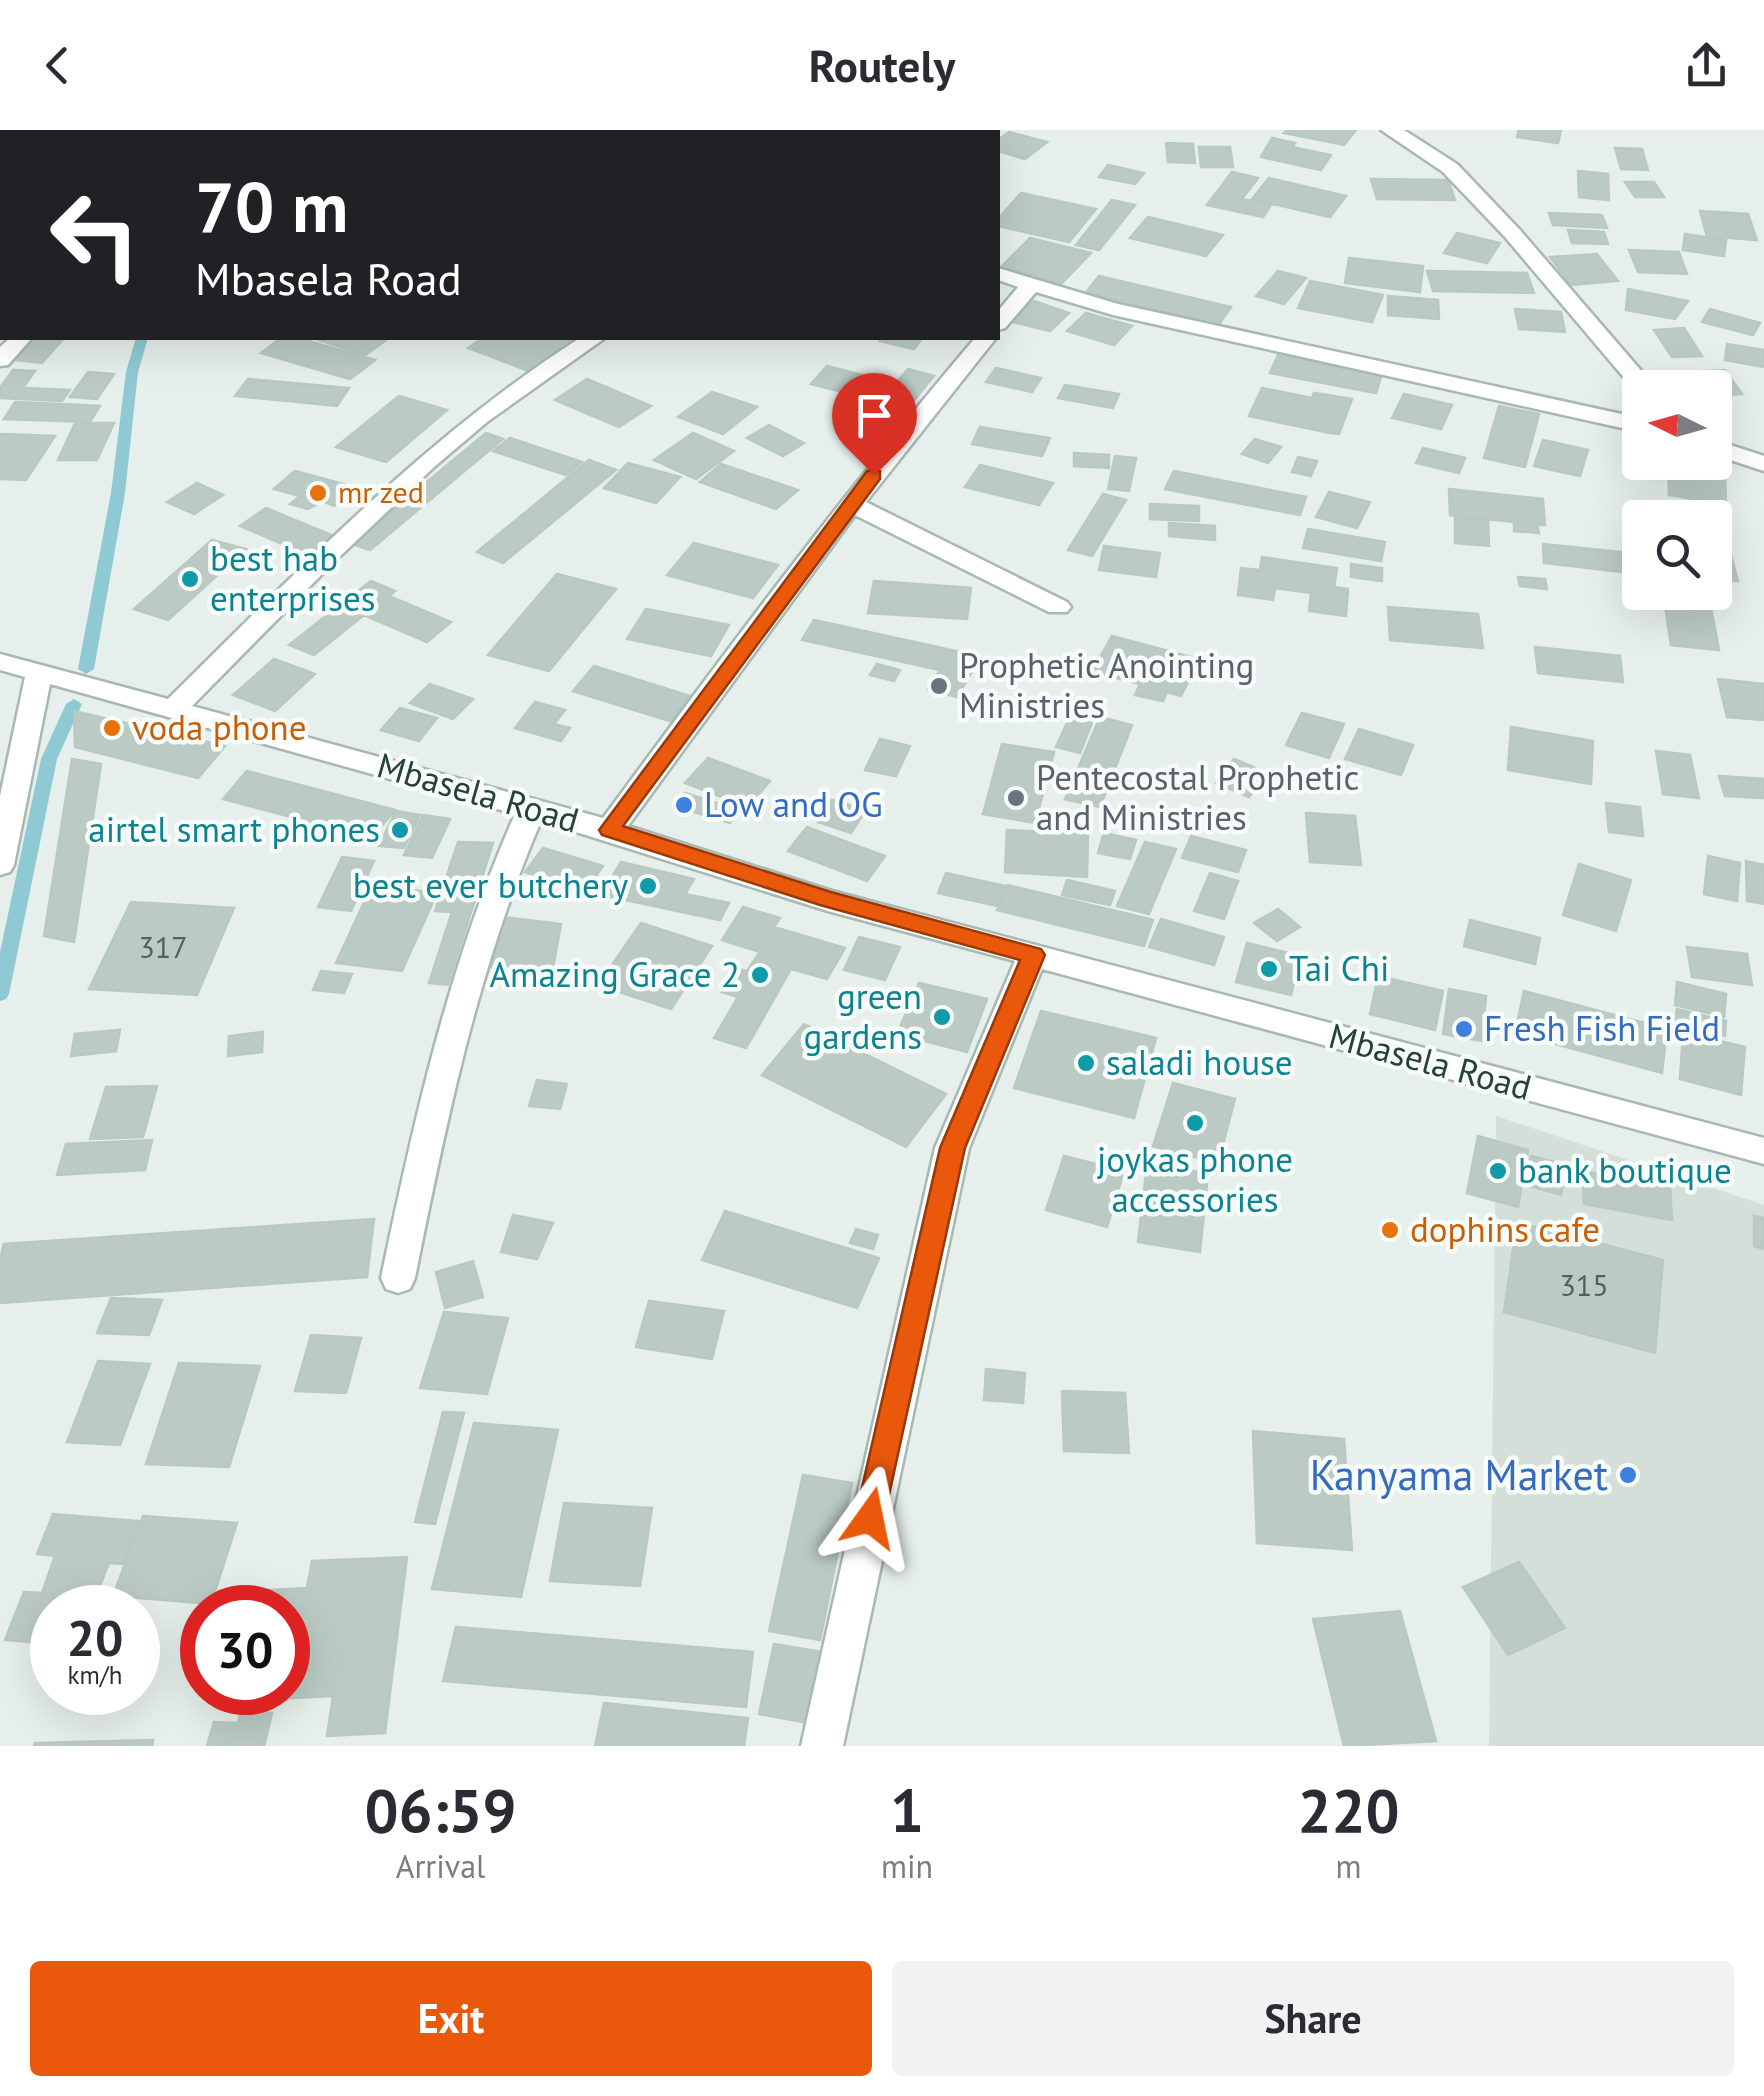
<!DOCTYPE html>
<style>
body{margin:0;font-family:"PT Sans",sans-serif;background:#f2f2f3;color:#2b2b33;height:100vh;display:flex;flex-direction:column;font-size:38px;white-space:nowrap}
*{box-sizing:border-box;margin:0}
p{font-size:32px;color:#7c7c81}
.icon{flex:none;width:55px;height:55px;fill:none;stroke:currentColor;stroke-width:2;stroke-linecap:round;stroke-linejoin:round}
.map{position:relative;height:1616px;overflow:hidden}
.side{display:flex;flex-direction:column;background:#fff;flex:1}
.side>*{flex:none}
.banner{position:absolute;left:0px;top:0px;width:1000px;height:210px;box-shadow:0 10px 40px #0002;background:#202124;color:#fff;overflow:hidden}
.needle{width:65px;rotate:275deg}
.tools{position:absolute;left:1622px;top:240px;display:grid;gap:20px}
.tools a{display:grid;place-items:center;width:110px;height:110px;border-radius:10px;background:#fff;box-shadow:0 10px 40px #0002;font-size:50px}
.speed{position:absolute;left:30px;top:1455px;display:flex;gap:20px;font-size:50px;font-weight:700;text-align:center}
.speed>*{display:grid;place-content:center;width:130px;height:130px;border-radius:50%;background:#fff;box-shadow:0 10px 40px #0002;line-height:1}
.speed small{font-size:25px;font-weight:400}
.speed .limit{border:15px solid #d22;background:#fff;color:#111}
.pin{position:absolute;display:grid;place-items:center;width:85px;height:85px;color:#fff;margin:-102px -42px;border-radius:50% 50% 50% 0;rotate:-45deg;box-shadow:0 0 10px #0007}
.pin .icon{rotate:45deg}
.me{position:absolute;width:110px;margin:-55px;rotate:12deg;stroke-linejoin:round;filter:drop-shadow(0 0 8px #0008)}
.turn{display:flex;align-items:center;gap:35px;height:210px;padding:0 30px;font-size:45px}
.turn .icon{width:130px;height:130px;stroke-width:2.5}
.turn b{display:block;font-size:70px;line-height:85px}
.eta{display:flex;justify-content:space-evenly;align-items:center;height:170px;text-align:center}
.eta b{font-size:60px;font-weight:700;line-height:70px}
.button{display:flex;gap:20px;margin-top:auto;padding:20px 30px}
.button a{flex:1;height:115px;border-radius:10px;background:#ea580c;color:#fff;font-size:40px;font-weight:700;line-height:115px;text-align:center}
.button a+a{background:#f2f2f3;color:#2b2b33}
header{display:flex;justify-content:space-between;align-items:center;height:130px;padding:0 30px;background:#fff;font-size:45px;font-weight:700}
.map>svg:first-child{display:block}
.built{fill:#d4dfda}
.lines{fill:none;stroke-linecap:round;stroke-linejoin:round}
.stream{fill:#8ec9d4;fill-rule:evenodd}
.building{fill:#bbcac4;stroke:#b8c9c2;stroke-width:2.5}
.minor-casing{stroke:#a8b8b2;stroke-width:5}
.minor{fill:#fff;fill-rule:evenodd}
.route{fill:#ea580c;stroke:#983908;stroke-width:2.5}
.food-dot{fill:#e8710a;stroke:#f7fbf9;stroke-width:4}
.culture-dot{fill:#0f9aa8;stroke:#f7fbf9;stroke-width:4}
.worship-dot{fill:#6b7280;stroke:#f7fbf9;stroke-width:4}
.shop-dot{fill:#3f7fe0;stroke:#f7fbf9;stroke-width:4}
.labels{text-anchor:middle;stroke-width:9;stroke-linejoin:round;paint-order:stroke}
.far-food-label{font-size:30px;fill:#c56008;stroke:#f7fbf9;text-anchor:start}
.number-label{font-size:30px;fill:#4a645c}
.culture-label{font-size:35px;fill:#0d838f;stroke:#f7fbf9;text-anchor:start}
.worship-label{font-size:35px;fill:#5b616d;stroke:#f7fbf9;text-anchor:start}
.food-label{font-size:35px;fill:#c56008;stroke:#f7fbf9;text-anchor:start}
.street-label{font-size:35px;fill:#24423a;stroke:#f7fbf9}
.shop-label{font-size:35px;fill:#366cbe;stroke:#f7fbf9;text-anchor:start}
.near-shop-label{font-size:42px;fill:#366cbe;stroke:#f7fbf9;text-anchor:end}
</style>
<header><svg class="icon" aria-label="back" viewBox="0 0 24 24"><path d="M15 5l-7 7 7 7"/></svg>Routely<svg class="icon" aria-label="share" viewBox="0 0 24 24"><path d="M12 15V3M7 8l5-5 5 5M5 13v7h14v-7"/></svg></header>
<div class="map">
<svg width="1764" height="1616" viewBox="0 0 1764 1616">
<rect width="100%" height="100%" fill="#e6efeb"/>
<!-- built -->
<path class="built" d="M1496,986L1764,1075V1616H1489Z"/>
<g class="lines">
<!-- stream -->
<path class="stream" d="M136,208H148L138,242L125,363L94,539L86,544L78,539L111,363L126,242Z
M74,569L82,574L57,629L9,864L6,869L0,871V822L41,629L66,574Z"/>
</g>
<!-- building -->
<path class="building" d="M1287,0H1356L1344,15L1284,3Z
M1519,0H1561L1558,13L1517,7Z
M1009,2L1047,12L1025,29L998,21V10Z
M1272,8L1295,13L1292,17L1331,25L1321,40L1261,27Z
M1166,13L1193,14L1195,33L1168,32Z
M1199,17H1230L1233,37H1201Z
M1615,18L1642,19L1648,40L1621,39Z
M1108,35L1144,43L1135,54L1099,47Z
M1578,41L1608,44L1609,70L1579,67Z
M1232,42L1258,48L1242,69L1271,75L1263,87L1207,75Z
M1269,48L1346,66L1330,87L1252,69Z
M1371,49L1448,50L1455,70L1377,69Z
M1625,52H1654L1664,67H1635Z
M1021,63L1096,79L1069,112L998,96V89Z
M1112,70L1135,75L1099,120L1076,115Z
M1700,81L1748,84L1757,110L1707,106Z
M1549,83L1602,85L1607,98L1553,95Z
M1148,87L1223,105L1206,126L1130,108Z
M1568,100L1604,102L1608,114L1572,113Z
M1457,103L1500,113L1487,133L1444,123Z
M1685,104L1726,110L1724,126L1683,120Z
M1030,108L1091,123L1061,154L1000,138Z
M1629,120L1679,122L1687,144L1638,142Z
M1597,124L1618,151L1571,155L1550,127Z
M1349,128L1423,136L1420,162L1345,153Z
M1278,141L1306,148L1284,174L1256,166Z
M1427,141L1527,143L1534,163L1433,161Z
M1099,146L1231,177L1217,197L1084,165Z
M1310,151L1383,165L1372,192L1298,178Z
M1628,159L1688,171L1675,189L1626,180Z
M1388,166L1438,170L1439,189L1388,185Z
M1031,170L1069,183L1050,201L1013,192Z
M1515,179L1561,182L1565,202L1519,199Z
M1710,179L1760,193L1753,205L1702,192Z
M1086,183L1132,196L1114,215L1067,201Z
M1684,198L1702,226L1672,227L1654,200Z
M35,208H64L42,233L15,230Z
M281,208H298L375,230L350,249L261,223Z
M313,208H379L386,210L365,225Z
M483,208H562L577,213L534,243L468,218Z
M883,208H922L914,219L880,211Z
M1727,214L1764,220V237L1725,230Z
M1278,225L1382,244L1376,263L1270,243Z
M827,236L874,248L858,266L811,254Z
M996,238L1041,248L1032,262L986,252Z
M908,239L934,246L909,276L882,270Z
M13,240L35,241L23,258L70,260L62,271L0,268V258Z
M1725,240L1742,264L1715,266V258H1655L1646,244Z
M88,242L114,244L97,269L70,267Z
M248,249L349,258L337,276L235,266Z
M587,249L651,276L619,297L555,270Z
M1065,255L1119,264L1113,278L1058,268Z
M1262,258L1312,268L1314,263L1352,269L1339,304L1330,303L1249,286Z
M712,262L757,277L723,304L678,287Z
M1404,264L1452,275L1441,299L1392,288Z
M399,266L447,280L386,332L336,317Z
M15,272L100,276L90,292L4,289Z
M1499,276L1539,284L1525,337L1484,328Z
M75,293H114L97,330H58Z
M769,295L804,313L783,326L747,308Z
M980,297L1050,308L1042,326L972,314Z
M486,303L503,309L370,420L352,414Z
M693,303L734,321L696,349L654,330Z
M0,304L55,306L26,350L0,349Z
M510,308L582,332L566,345L493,321Z
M1255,309L1281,317L1268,333L1242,324Z
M1543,310L1588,320L1580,346L1534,336Z
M1423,318L1465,328L1459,343L1416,333Z
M1074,323L1109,325V338L1074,336Z
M1115,326L1136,328L1129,361L1108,359Z
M1298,327L1317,331L1311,346L1292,342Z
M589,330L616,340L503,433L477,422Z
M1668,332L1725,340L1726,374L1669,365Z
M628,333L680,347L656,373L604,358Z
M721,334L798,360L776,379L700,352Z
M980,335L1053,353L1039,375L965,357Z
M295,341L355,357L334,376L323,371L308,379L290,374L300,366L274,359Z
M1174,341L1306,367L1300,385L1165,359Z
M197,353L223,365L194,384L167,372Z
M1449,359L1543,369L1545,395H1537L1539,403L1514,401V392L1450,385Z
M1329,362L1370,372L1357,398L1316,387Z
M1103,364L1126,370L1092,426L1068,420Z
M1150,374L1199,376V391L1150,389Z
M266,378L334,406L308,425L240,396Z
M1455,388L1488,391L1489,416L1455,413Z
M1169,393L1215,396V410L1169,406Z
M1715,398L1724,399L1738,451L1715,449Z
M1308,399L1385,412L1381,431L1303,418Z
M212,410L246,419L168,490L134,479Z
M694,413L778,435L753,468L667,445Z
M1543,414L1629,423L1631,443L1544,433Z
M1104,416L1160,423L1156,447L1099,440Z
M1262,427L1337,438L1334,457L1348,459L1346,486L1309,481L1311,463L1275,458L1273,470L1238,465L1241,438L1260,440Z
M1351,434L1382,438V451L1351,447Z
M557,444L616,459L549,541L488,525Z
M1518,447L1545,449L1547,459L1520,456Z
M371,451L395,461L389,466L451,492L427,512L364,485L314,525L289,515Z
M874,451L971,458L967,489L868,483Z
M1663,462H1708L1719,520L1671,515Z
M1388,477L1478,484L1483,518L1390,510Z
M646,479L729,495L711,526L627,509Z
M814,490L969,524L963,538L973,540L957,567L928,559L940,540L802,510Z
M1112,506L1199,529L1181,566L1167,562L1163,571L1135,565L1140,554L1092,542Z
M1535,517L1620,526L1623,552L1538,543Z
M274,529L315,544L275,581L233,565Z
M877,534L900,540L894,551L870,545Z
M594,536L693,567L673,592L573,561Z
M1718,549L1764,554V590L1727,587Z
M430,554L473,569L453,589L410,573Z
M535,572L565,580L554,594L570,598L561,611L515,598Z
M400,578L437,588L419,611L381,600Z
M1073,580L1095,585L1080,623L1056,617Z
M74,581L225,616L198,648L75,617Z
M1302,583L1344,594L1329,628L1286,615Z
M1100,587L1132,595L1100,677L1065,669Z
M1511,597L1593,611L1591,654L1508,640Z
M1359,599L1413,615L1401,645L1345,629Z
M880,609L910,616L896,646L865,640Z
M1002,614L1054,622L1035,693L983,684Z
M1656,621L1690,625L1699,668L1663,664Z
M708,628L770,651L748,677L685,653Z
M72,629L101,634L74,812L44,806Z
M1234,629L1268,643L1249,667L1216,653Z
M247,641L395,680L372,708L223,669Z
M1719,646L1764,649V668L1725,666Z
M685,663L739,680L730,693L675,676Z
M832,670L866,680L851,703L818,692Z
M1606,673L1640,677L1643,706L1609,702Z
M396,681L420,685L404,718L379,716Z
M1306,683L1355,686L1361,735L1310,732Z
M423,685L450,689L432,728L404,725Z
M807,697L885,726L867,751L788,721Z
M1007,700L1088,704L1087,747L1005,742Z
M1104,703L1136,710L1130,729L1098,723Z
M1191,706L1246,720L1238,742L1182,728Z
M458,712L493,713L448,855L429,853L452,782L435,781Z
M1145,712L1176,719L1149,784L1117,776Z
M543,718L603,736L586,760L525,742Z
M1708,726L1740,733L1737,771L1704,764Z
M342,727L374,731L351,781L318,777Z
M1746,731L1764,735V774L1747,771Z
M621,732L694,749L685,764L729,773L720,790L601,765Z
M1579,734L1631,750L1616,801L1563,785Z
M946,743L1005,756L998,776L938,763Z
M1210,743L1238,751L1224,789L1194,781Z
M1067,750L1115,761L1110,775L1062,765Z
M372,755L437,763L402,841L336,833Z
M1008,755L1153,790L1144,816L997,780Z
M131,772L234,778L197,865L89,859Z
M743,777L780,788L774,797L845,818L827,849L791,839L746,918L714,908L738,867L722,862L737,839L747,841L760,822L722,810Z
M1278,779L1300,797L1277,811L1254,793Z
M504,787L561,794L553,838L487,837Z
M1161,789L1224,807L1214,835L1149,817Z
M1470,790L1540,808L1535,834L1464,816Z
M641,793L712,816L671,879L598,855Z
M859,807L900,817L885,850L844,840Z
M1247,813L1301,826L1291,865L1236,852Z
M1687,817L1747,824L1752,855L1692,847Z
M321,841L352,844L344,863L313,860Z
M1378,846L1443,861L1435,900L1370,884Z
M1677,852L1726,864L1724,887L1675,875Z
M919,853L987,869L967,922L897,904Z
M1449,859L1486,866L1482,911L1443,904Z
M1524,861L1667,899L1662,943L1515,903Z
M1677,879L1726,891L1725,906L1675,894Z
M1041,881L1156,908L1134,988L1014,958Z
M804,894L946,964L906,1017L762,945Z
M120,900L116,921L71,926L75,904Z
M263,902L262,922L228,926L229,906Z
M1683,902L1745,917L1741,965L1680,949Z
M537,950L567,954L560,979L529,976Z
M1173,953L1235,969L1218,1033L1153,1016Z
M157,956L143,1007L90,1009L106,957Z
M1478,1006L1528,1020L1518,1077L1467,1063Z
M152,1010L145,1040L57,1045L66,1014Z
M1064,1026L1124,1041L1107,1097L1046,1080Z
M1531,1026L1566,1035L1561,1065L1526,1055Z
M1147,1034L1208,1043L1200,1122L1138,1112Z
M1583,1041L1670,1057L1672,1090L1584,1074Z
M725,1081L879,1128L857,1178L702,1130Z
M513,1085L553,1093L537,1129L501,1122Z
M1754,1086L1764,1088V1119L1754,1116Z
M374,1089L367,1147L0,1173V1130L4,1114Z
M1517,1092L1663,1130L1655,1223L1504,1182Z
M856,1099L878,1105L873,1119L850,1113Z
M473,1131L483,1167L445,1178L436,1142Z
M111,1168L162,1170L149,1205L97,1203Z
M649,1171L724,1181L712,1229L636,1217Z
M444,1182L508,1188L487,1264L420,1258Z
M311,1205L361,1208L346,1263L295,1261Z
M98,1231L150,1234L120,1315L67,1312Z
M179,1233L260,1236L229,1337L146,1334Z
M986,1239L1025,1243L1023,1273L984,1270Z
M1062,1261L1125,1263L1129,1323L1064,1321Z
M443,1282L464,1283L435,1394L415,1392Z
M474,1293L558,1300L521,1467L432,1459Z
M1253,1301L1344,1309L1352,1420L1257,1413Z
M803,1345L852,1353L820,1510L769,1501Z
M564,1373L652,1378L640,1456L550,1451Z
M53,1384L139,1391L123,1434L109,1433L95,1468L112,1470L109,1478H52V1514L5,1510L24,1462L42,1463L55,1426L37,1424Z
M143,1386L237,1393L211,1474L113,1466Z
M407,1427L385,1603L327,1606L333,1566L215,1572L217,1562H288V1478H233L236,1462L307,1458L312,1431Z
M1519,1432L1565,1498L1508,1525L1463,1457Z
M1400,1481L1436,1611L1344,1616L1313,1489Z
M456,1497L753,1522L746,1577L443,1551Z
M774,1514L828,1523L814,1594L759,1584Z
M604,1573L748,1588L744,1616H595Z
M241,1582L272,1583L264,1616H207L214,1592L238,1593Z
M153,1610L152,1616H34L35,1613Z"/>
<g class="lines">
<defs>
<path id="minor" d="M476,0H504L505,2H478Z
M1381,0H1404L1457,34L1519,99L1656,258H1640L1637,263L1505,107L1443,42Z
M998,138L1118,174L1640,288V302L1113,185L1036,162L1005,198L998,200V181L1018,157L998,150Z
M10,208H32L8,235L0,236V217Z
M580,208H605L487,292L434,337L332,434L192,576L603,688C723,525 844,362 975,208H996L866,372L1067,472L1071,477L1067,482H1049L855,385L628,696L832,761L1764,1008V1034L1042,839L969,1018L843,1616H801L935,1018L1015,831L828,781L541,691C478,837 446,992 415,1148L410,1159L398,1163L386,1159L381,1148C414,989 449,833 515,684L50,554L14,735L10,742L0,745V666L25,547L0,540V524L168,569C299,440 424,308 580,208Z
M1715,310L1764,326V341L1715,325Z"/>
</defs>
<!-- minor casing -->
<use href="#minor" class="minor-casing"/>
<!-- minor -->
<use href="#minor" class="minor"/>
</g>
<!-- route -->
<path class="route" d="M874,340L880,341V349L623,696L831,762L1041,819L1045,825L965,1018L884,1388L880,1398L870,1402L859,1398L855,1388L940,1018L1020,830L820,775L602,705L599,700L867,341Z"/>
<!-- markers -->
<g class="food-dot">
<circle cx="318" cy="363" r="10"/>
<circle cx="112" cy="598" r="10"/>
<circle cx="1390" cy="1100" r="10"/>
</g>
<g class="culture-dot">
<circle cx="190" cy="449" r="10"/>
<circle cx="400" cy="700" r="10"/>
<circle cx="648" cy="756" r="10"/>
<circle cx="1269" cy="839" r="10"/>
<circle cx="760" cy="845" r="10"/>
<circle cx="942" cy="887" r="10"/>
<circle cx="1086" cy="933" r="10"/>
<circle cx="1195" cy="993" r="10"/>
<circle cx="1498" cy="1041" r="10"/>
</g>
<g class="worship-dot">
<circle cx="939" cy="556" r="10"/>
<circle cx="1016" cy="668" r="10"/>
</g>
<g class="shop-dot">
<circle cx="684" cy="675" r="10"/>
<circle cx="1464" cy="899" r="10"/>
<circle cx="1628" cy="1345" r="10"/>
</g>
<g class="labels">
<!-- far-food labels -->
<g class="far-food-label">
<text x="338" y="373">mr zed</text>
</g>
<!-- number labels -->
<g class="number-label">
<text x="163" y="828">317</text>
<text x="1584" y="1166">315</text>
</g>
<!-- culture labels -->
<g class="culture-label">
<text x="210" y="441">best hab<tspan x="210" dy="40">enterprises</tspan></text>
<text x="380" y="712" text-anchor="end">airtel smart phones</text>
<text x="628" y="768" text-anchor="end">best ever butchery</text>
<text x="1289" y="851">Tai Chi</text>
<text x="740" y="857" text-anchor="end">Amazing Grace 2</text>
<text x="922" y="879" text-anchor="end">green<tspan x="922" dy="40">gardens</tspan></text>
<text x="1106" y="945">saladi house</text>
<text x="1195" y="1042" text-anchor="middle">joykas phone<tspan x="1195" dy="40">accessories</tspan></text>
<text x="1518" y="1053">bank boutique</text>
</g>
<!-- worship labels -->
<g class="worship-label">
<text x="959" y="548">Prophetic Anointing<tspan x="959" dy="40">Ministries</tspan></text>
<text x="1036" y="660">Pentecostal Prophetic<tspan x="1036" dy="40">and Ministries</tspan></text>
</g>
<!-- food labels -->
<g class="food-label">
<text x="132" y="610">voda phone</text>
<text x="1410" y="1112">dophins cafe</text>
</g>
<!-- street labels -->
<g class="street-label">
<text transform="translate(478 663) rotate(16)" y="12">Mbasela Road</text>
<text transform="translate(1430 932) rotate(15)" y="12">Mbasela Road</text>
</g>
<!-- shop labels -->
<g class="shop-label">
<text x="704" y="687">Low and OG</text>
<text x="1484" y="911">Fresh Fish Field</text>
</g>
<!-- near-shop labels -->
<g class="near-shop-label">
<text x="1608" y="1360">Kanyama Market</text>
</g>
</g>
</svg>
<div class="tools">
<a><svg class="needle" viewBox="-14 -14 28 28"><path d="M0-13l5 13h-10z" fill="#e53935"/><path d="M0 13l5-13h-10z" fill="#7c7c81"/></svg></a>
<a><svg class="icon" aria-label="search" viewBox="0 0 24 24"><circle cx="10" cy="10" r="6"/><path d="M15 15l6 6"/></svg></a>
</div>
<div class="speed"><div>20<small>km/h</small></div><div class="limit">30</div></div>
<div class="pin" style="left:874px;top:345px;background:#d93025"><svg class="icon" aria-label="arrive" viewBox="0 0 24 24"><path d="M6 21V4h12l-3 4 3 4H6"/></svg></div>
<svg class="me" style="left:870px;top:1388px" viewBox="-20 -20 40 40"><path d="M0-17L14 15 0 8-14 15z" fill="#ea580c" stroke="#fff" stroke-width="4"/></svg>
<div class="banner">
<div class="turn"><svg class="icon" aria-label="left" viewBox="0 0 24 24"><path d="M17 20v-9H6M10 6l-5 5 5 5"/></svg><div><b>70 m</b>Mbasela Road</div></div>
</div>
</div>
<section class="side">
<div class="eta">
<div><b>06:59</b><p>Arrival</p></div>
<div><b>1</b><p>min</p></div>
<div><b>220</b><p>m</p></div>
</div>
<div class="button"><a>Exit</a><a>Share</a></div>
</section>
